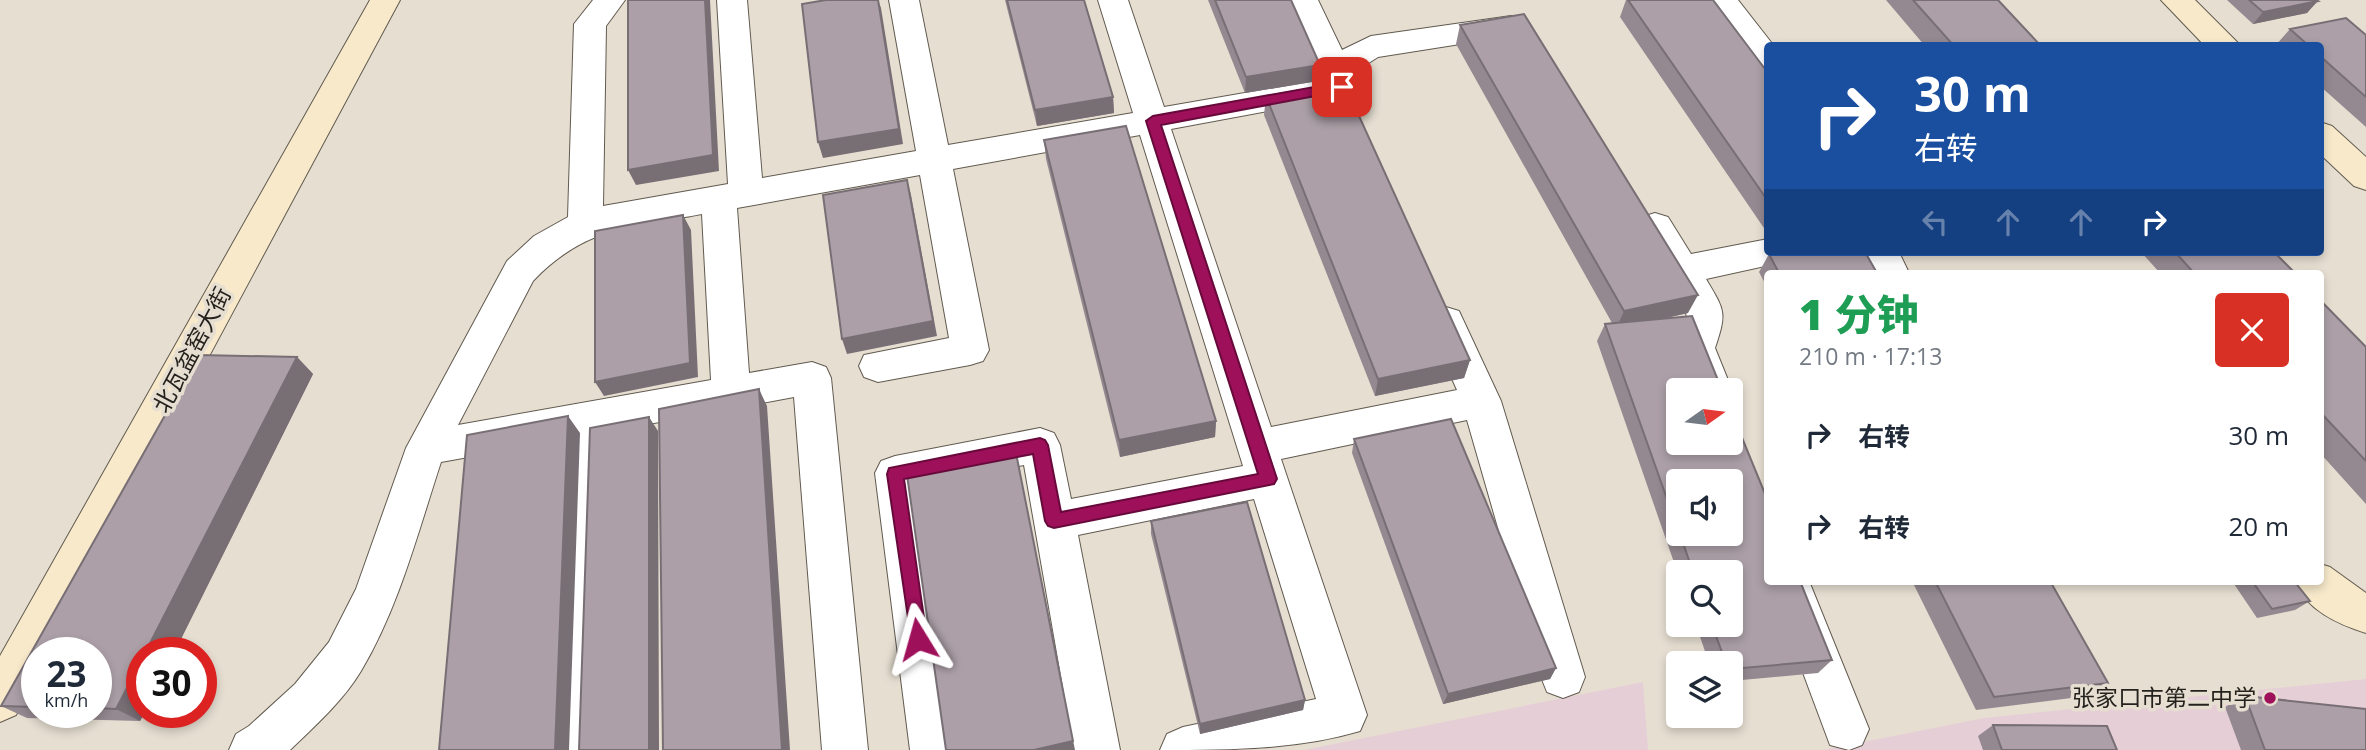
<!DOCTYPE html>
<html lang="zh">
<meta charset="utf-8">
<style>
body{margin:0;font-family:"Open Sans","Noto Sans SC",sans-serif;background:#f6f6f7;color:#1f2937;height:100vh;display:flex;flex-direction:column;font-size:26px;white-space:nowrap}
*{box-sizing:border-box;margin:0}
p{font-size:23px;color:#747a83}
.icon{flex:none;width:38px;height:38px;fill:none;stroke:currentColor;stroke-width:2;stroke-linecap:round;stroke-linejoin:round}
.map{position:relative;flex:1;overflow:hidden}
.sheet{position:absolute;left:1764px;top:270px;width:560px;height:315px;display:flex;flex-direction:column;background:#fff;border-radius:7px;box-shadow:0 4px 10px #0003}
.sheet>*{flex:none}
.hud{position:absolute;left:1764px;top:42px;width:560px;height:214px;border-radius:7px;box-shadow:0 4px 10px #0003;background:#1a4fa0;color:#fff;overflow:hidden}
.needle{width:46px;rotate:76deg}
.tools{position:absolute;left:1666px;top:378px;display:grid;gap:14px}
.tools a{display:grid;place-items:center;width:77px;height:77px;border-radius:7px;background:#fff;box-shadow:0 4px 10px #0003;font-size:35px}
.speed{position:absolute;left:21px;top:637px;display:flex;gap:14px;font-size:35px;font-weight:700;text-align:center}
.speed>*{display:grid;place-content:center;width:91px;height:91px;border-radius:50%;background:#fff;box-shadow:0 4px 10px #0003;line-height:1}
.speed small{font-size:18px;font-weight:400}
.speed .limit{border:10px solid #d22;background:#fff;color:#111}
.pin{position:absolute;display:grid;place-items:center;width:60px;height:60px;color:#fff;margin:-30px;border-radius:14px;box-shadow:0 4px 10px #0006}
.me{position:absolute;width:77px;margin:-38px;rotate:352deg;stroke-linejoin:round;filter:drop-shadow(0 0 5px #0008)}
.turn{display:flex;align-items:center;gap:24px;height:147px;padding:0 35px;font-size:32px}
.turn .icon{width:91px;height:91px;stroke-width:2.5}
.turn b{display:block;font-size:49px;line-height:60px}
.lanes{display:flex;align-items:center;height:66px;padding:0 35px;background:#0003;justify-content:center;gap:35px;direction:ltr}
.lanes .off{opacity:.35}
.round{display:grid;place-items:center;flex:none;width:74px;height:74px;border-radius:7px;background:#f6f6f7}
.headline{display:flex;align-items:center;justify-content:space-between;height:119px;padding:0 35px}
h1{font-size:42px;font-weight:800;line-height:52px;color:#1e9e55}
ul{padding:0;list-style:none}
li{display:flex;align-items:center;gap:21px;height:91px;padding:0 35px}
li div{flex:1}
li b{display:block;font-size:26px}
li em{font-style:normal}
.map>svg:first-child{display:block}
.education{fill:#e6ced7}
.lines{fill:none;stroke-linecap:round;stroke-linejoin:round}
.street-casing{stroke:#615a4f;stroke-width:2}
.secondary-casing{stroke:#615a4f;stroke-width:2}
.street{fill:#fff;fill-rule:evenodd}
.secondary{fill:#f7e9ca;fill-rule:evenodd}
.wall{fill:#948990;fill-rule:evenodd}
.shaded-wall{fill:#786f75}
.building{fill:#ac9fa7;stroke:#786f75;stroke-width:2}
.route{fill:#9f105b;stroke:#670a3b;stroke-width:2}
.poi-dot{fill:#9f105b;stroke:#e6ded1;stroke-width:2.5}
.labels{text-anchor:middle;stroke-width:7;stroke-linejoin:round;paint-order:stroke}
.street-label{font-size:23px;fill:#25221e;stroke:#e6ded1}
.poi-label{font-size:23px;fill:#25221e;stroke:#e6ded1;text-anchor:end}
</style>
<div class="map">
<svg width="2366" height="750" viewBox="0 0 2366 750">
<rect width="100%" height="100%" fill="#e6ded1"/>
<!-- education -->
<path class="education" d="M2366,679V750H1823L1984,718Z
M1643,682L1648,750H1304Z"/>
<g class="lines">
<defs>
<path id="street" d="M593,0H625L606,26L603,206L728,184L717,0H747L762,178L916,151L889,0H919L948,145L1133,113L1098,0H1128L1164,107L1326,79L1329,69L1317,65L1312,57L1288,0H1318L1342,50L1371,36L1511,16L1522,19L1527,26L1522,33L1511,36L1378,57L1361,68L1358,87L1353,95L1171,129L1271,427L1457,390L1427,322L1433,311L1446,307L1459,311L1501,401L1585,677L1579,692L1563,698L1547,692L1541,677L1467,420L1281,459L1367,715L1360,731C1296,750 1227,750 1160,750L1167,734L1183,727L1316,699L1254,499L1078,535L1120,750H1074L1024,465L917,486L956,750H910L875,473L881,461L895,456L1040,428L1054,433L1060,445L1071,499L1243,466L1140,135L953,169L989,350L983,361L970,365L878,382L864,377L859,366L864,355L949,338L920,175L737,208L749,373L812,362L826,367L831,378L868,750H822L794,397L606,432L601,750H555L567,439L441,462C418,532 399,607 361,671C343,701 315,726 290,750H229L236,734L249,726L295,684L329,642L356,589L406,448L507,261L534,236L568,217L574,24ZM702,214L711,380L458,425L533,281C585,226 633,227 702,214Z
M1707,0H1738L1774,46H1768V71L1757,68Z
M1655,213L1668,217L1691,254L1768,239V252H1788L1783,262L1706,279C1725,311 1727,312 1715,348L1732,390L1731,393V390H1694L1677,348L1687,318L1685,307L1637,226L1642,217Z
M1863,252H1899L1909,273H1873Z
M1768,579L1809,581L1869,729L1862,745L1849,750L1830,745Z"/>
<path id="secondary" d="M370,0H400L50,653H37V677L16,715L0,722V656Z
M2161,0H2195L2241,46H2205Z
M2320,122L2332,126L2366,157V190L2354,186L2320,154Z
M2320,564L2330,567L2366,593V633C2337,624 2307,610 2294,581H2320Z"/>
</defs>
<!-- street casing -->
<use href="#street" class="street-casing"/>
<!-- secondary casing -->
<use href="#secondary" class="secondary-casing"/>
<!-- street -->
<use href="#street" class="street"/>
<!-- secondary -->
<use href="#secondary" class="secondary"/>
</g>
<!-- wall -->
<path class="wall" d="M1005,0H1084L1113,97L1114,113L1037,126Z
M1208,0H1291L1318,81L1245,93Z
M1626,0H1713L1768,73V234L1620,17Z
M1886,0H1998L2041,46H1925Z
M2227,0H2316L2307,13L2253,24Z
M1460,25L1688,313L1662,319L1832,660L1818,673L1731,681V663H1709L1696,625H1731V572H1678V574L1597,341L1605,324L1612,323L1456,44ZM1678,481L1731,534H1678Z
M2290,29L2366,35V127L2320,86V46L2276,45Z
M1266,96L1470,360L1464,378L1375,396L1264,115Z
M1044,140L1216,421L1215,437L1120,457L1046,159Z
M2141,252H2274L2295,273H2160Z
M1769,254L1877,273H1768V289L1759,272Z
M2320,300L2366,347V504L2320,453Z
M199,355L297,357L313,374L174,653H142V712H145L140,721L27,718L1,706ZM37,653H96V712H37Z
M1354,439L1556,668L1550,679L1443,704L1352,453Z
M1151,521L1305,700L1303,710L1200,734L1151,534Z
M1912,581H2050L2108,683L2087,696L1976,710Z
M2232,581H2294L2310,601L2295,610L2257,618Z
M2245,696L2366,750H2241L2225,707Z
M1993,725L2117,750H1983L1978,736Z"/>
<!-- shaded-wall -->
<path class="shaded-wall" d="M705,0H710L719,171L636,185L628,170Z
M878,0L881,8L903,144L823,158L818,142Z
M2318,1L2307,13L2253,24L2263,12Z
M1320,65L1318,81L1245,93L1246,77Z
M1113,97L1114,113L1037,126L1035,110Z
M907,180L911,195L937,336L847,354L842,339Z
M683,215L691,230L698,377L604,396L595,382Z
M1698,295L1688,313L1616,329L1624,311Z
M297,357L313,374L174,653H145Z
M1470,360L1464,378L1375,396L1378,379Z
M759,389L767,406L790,750H782Z
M568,416L580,433L569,750H555Z
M649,417L658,431L659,750H649Z
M1216,421L1215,437L1120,457L1119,440Z
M1016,453L1075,750H1034Z
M142,659V712H145L140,721L116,709Z
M1556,668L1550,679L1443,704L1448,694Z
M1305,700L1303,710L1200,734V724Z"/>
<!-- building -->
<path class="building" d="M628,0H705L713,155L628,170Z
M826,0H878L899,129L818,142L802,4Z
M1007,0H1084L1113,97L1035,110Z
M1215,0H1291L1320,65L1246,77Z
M1628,0H1713L1768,73V201Z
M1913,0H1998L2041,46H1954Z
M2249,0H2316L2318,1L2263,12Z
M1524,14L1698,295L1624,311L1460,25Z
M2346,18L2366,35V97L2320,56V46H2309L2290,29Z
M1344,83L1470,360L1378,379L1266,96Z
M1126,126L1216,421L1119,440L1044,140Z
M907,180L933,321L842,339L823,195Z
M683,215L690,363L595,382V231Z
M1787,252H1865L1877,273H1779L1769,254Z
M2175,252H2274L2295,273H2194Z
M2320,300L2366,347V461L2320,412Z
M1692,316L1722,390H1678V443H1731V411L1768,501V581H1800L1832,660L1731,669V663H1726L1712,625H1731V572H1693L1680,534H1731V481H1678V530L1605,324Z
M199,355L297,357L145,653H142V659L116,709L96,708V653H37V707L1,706Z
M759,389L782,750H663L659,409Z
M568,416L555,750H439L467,435Z
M649,417V750H579L590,428Z
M1451,419L1556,668L1448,694L1354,439Z
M1016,453L1073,741L1034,750H946L907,475Z
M1247,502L1305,700L1200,724L1151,521Z
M1935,581H2050L2108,683L1994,697Z
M2252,581H2294L2310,601L2272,609Z
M2245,696L2366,709V750H2265Z
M1993,725L2107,726L2117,750H2002Z"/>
<!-- route -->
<path class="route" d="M1342,82L1349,87L1347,90L1161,125L1277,479L1274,484L1054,528L1048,526L1045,521L1033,454L904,479L927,639L924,645L918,648L912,645L887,474L889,468L1040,438L1045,440L1048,445L1061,512L1258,474L1146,121L1153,116Z"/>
<!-- markers -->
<circle class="poi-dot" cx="2270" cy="698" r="7"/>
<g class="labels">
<!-- street labels -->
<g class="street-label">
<text transform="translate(192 350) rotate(-62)" y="8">北瓦盆窑大街</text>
</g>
<!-- poi labels -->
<g class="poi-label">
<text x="2256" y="706">张家口市第二中学</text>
</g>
</g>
</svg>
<div class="tools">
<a><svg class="needle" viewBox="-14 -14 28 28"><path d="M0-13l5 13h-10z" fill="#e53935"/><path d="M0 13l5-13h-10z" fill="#747a83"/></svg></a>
<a><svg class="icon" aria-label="sound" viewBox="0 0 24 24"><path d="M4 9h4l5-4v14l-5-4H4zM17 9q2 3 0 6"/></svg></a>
<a><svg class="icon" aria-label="search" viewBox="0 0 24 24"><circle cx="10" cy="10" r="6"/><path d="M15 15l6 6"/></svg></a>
<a><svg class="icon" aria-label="layers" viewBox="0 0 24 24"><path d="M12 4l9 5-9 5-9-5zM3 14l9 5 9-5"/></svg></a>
</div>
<div class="speed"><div>23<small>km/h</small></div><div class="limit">30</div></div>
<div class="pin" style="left:1342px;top:87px;background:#d93025"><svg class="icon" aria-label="arrive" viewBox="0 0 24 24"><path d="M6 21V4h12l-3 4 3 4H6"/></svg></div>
<svg class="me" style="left:918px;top:639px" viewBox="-20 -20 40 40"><path d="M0-17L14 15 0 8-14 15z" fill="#9f105b" stroke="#fff" stroke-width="4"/></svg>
<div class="hud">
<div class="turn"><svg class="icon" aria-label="right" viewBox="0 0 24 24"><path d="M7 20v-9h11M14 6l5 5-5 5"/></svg><div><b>30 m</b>右转</div></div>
<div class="lanes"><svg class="icon off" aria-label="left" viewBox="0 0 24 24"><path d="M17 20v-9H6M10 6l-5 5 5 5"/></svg><svg class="icon off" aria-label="ahead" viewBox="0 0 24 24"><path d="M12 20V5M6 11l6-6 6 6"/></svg><svg class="icon off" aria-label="ahead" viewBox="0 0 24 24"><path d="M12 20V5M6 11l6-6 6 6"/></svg><svg class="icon" aria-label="right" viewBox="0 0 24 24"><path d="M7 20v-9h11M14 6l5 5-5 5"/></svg></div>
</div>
<section class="sheet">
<div class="headline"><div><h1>1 分钟</h1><p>210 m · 17:13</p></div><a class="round" style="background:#d93025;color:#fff"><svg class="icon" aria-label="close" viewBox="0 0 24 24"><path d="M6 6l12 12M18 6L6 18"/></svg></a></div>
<ul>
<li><svg class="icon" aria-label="right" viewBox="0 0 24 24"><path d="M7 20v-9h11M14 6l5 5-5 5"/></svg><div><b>右转</b></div><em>30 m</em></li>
<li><svg class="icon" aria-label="right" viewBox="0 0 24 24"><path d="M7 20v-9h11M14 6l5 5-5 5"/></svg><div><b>右转</b></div><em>20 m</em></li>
</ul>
</section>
</div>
